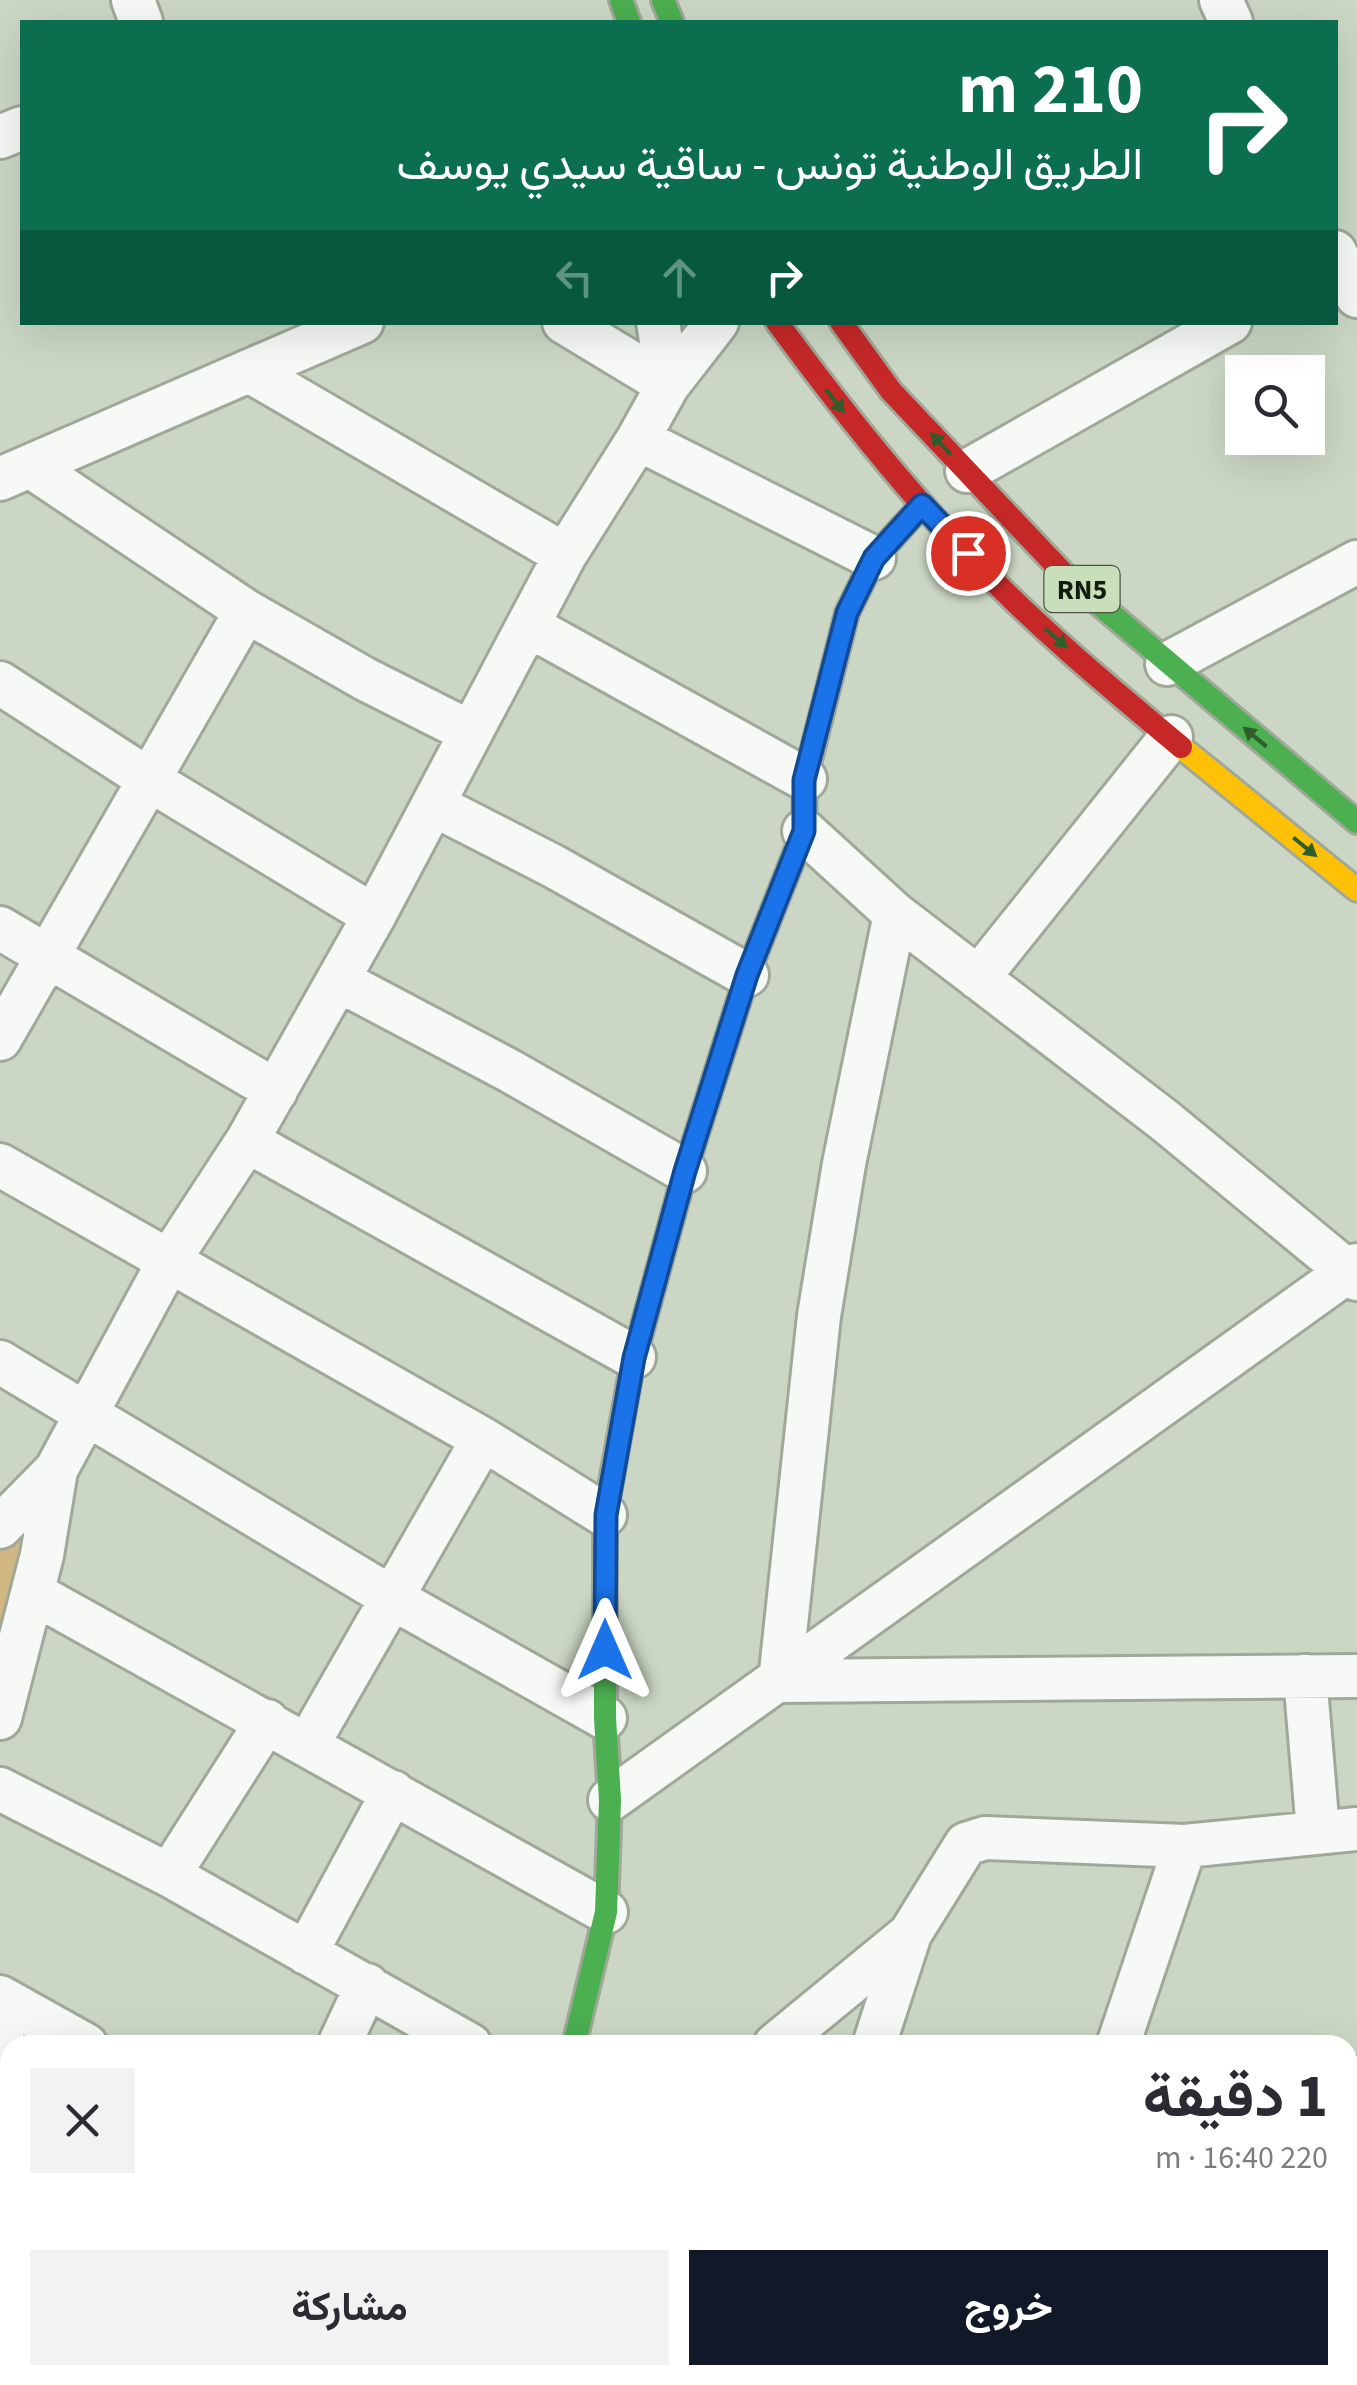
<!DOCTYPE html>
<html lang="ar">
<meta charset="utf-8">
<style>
body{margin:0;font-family:"Source Sans 3",Vazirmatn,sans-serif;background:#f2f2f3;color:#2b2b33;direction:rtl;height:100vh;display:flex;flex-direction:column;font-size:38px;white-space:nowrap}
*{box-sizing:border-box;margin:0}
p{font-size:32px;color:#7c7c81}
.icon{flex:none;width:55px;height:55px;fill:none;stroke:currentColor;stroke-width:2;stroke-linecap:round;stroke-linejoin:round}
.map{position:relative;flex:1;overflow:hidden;direction:ltr}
.details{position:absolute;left:0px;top:2035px;width:1358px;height:350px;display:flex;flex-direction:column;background:#fff;border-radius:30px 30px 0 0;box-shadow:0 10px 40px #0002;direction:rtl}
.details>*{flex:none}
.guide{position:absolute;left:20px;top:20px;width:1318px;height:305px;border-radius:0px;box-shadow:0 10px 40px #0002;direction:rtl;background:#0b6e4f;color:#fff;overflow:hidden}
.buttons{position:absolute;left:1225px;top:355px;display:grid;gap:20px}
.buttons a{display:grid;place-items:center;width:100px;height:100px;border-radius:0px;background:#fff;box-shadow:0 10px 40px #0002;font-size:50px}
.pin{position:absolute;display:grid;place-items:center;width:85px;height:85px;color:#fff;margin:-42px;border:5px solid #fff;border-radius:50%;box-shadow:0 2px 10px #0007}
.me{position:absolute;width:110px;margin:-55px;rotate:0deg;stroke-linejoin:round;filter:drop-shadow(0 0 8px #0008)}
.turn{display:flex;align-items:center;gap:35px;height:210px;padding:0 30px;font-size:45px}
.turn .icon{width:130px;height:130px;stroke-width:2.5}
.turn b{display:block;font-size:70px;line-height:85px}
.lanes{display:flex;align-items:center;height:95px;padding:0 30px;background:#0003;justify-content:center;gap:50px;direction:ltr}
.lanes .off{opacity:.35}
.round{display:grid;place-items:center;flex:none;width:105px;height:105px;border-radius:0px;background:#f2f2f3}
.summary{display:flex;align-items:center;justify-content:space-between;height:170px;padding:0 30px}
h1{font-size:60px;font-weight:700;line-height:75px}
.primary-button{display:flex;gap:20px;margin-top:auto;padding:20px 30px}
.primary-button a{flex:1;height:115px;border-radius:0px;background:#111827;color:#fff;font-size:40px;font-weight:700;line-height:115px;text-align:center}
.primary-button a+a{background:#f2f2f3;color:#2b2b33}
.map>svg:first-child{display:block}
.green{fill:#d1b782}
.building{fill:#a8ba9b}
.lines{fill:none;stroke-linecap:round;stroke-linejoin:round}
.street-casing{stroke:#9fa899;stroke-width:48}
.fast-casing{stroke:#9fa899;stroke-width:28}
.slow-casing{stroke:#9fa899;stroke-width:28}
.jam-casing{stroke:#9fa899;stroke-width:28}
.street{stroke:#f7f9f6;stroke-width:42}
.fast{stroke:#4caf50;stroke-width:22}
.slow{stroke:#ffc107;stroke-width:22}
.jam{stroke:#c62828;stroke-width:22}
.oneway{fill:#2d5e2c}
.route-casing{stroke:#114b97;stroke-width:25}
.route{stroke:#1a73e8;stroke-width:18}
.labels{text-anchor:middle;stroke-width:8;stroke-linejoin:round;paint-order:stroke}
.shield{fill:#c9dfbc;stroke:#4a5643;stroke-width:2.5}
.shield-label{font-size:28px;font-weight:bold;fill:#141b0f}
</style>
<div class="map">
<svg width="1357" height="2385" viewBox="0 0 1357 2385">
<rect width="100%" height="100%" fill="#cbd7c4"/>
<!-- green -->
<path class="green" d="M41,1496L0,1649V1545Z"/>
<!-- building -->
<path class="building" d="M1076,2375H1264L1287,2385H1073Z"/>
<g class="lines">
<defs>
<path id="street" d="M133,0L141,22
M1221,0L1231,22
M0,137L22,128
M1335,252L1357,296
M564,322L668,385
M658,322L668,385
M251,372L565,555
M638,439L874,558
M30,466L246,611L365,679L470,732
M967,471L1230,322
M0,479L362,322
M529,626L805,779
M1167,664L1357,562
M0,683L148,779L374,916
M434,805L553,866L747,975
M804,831L895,914L1164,1120L1357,1279
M895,914L844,1164L819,1316L780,1681L1357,1676
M0,928L276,1091
M978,978L1171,737
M338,980L510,1071L685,1171
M0,1039L246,611
M247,1141L634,1357
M0,1165L483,1439L605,1515
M0,1362L394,1599L605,1718
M0,1527L56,1470L170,1259L247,1141L374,916L565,555L638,439L668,385L717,322
M33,1593L606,1912
M1305,1676L1318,1831
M0,1718L42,1555L56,1470
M308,1744L483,1439
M0,1789L169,1875L470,2045
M610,1800L1357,1265
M169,1875L267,1721
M306,1953L393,1792
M0,1997L86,2045
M0,2032L10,2060
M339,2045L367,1985
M775,2045L910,1934L966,1844L985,1838L1185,1846L1357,1829
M874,2045L910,1934
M1118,2045L1185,1846
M1348,2076L1357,2078
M113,2375L116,2385
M316,2375L333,2385
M1275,2375L1309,2385
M481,2379L505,2385
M763,2385L766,2375
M1002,2385L1006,2375
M1237,2385L1240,2375"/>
<path id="fast" d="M621,0L629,22
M663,0L672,22
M1066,576L1357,822
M574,2045L606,1912L610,1800L605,1718V1515L632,1366"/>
<path id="slow" d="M1181,747L1357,890
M811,756L847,613L874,558L922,505"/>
<path id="jam" d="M777,322C840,408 907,493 982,569C1044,633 1113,690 1181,747
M841,322L891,391L1066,576
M632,1366L685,1171L747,975L804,831L805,779L811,756"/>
</defs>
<!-- street casing -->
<use href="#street" class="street-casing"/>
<!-- fast casing -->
<use href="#fast" class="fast-casing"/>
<!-- slow casing -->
<use href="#slow" class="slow-casing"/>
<!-- jam casing -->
<use href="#jam" class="jam-casing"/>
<!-- street -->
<use href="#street" class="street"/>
<!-- fast -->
<use href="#fast" class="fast"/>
<!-- slow -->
<use href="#slow" class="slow"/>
<!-- jam -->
<use href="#jam" class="jam"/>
</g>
<!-- one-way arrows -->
<defs><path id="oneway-solid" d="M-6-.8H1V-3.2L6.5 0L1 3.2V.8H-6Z" transform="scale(2.5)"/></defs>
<g class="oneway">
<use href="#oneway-solid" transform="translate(835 401) rotate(52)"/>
<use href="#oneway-solid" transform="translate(941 444) rotate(-133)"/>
<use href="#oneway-solid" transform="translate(1056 638) rotate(41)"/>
<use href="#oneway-solid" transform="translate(1255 737) rotate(-140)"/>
<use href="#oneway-solid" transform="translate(1305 847) rotate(39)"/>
</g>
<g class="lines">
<defs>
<path id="route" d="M605,1650L606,1515L634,1358L685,1171L747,975L804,831V780L847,613L874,558L922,505L968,553"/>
</defs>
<!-- route casing -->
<use href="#route" class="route-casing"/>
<!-- route -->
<use href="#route" class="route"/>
</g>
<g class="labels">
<!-- shield labels -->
<rect class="shield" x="1044.5" y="566" width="75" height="46" rx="8"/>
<g class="shield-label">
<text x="1082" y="599">RN5</text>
</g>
</g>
</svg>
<div class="buttons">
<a><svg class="icon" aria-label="search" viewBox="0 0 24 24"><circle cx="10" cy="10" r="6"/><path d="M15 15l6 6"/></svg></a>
</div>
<div class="pin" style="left:968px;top:553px;background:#d93025"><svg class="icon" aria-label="arrive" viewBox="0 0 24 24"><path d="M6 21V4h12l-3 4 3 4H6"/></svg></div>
<svg class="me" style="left:605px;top:1650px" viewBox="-20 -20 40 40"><path d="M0-17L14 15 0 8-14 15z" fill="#1a73e8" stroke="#fff" stroke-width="4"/></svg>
<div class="guide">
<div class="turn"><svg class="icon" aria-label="right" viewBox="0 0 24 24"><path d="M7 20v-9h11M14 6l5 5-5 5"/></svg><div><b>210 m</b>الطريق الوطنية تونس - ساقية سيدي يوسف</div></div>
<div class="lanes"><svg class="icon off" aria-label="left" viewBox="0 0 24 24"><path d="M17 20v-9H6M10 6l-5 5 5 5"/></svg><svg class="icon off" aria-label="ahead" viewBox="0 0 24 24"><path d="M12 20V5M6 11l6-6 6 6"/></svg><svg class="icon" aria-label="right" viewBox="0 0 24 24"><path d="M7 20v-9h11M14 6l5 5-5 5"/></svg></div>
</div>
<section class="details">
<div class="summary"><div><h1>1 دقيقة</h1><p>220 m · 16:40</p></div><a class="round"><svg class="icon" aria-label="close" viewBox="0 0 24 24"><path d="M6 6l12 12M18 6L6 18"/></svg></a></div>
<div class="primary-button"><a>خروج</a><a>مشاركة</a></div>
</section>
</div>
